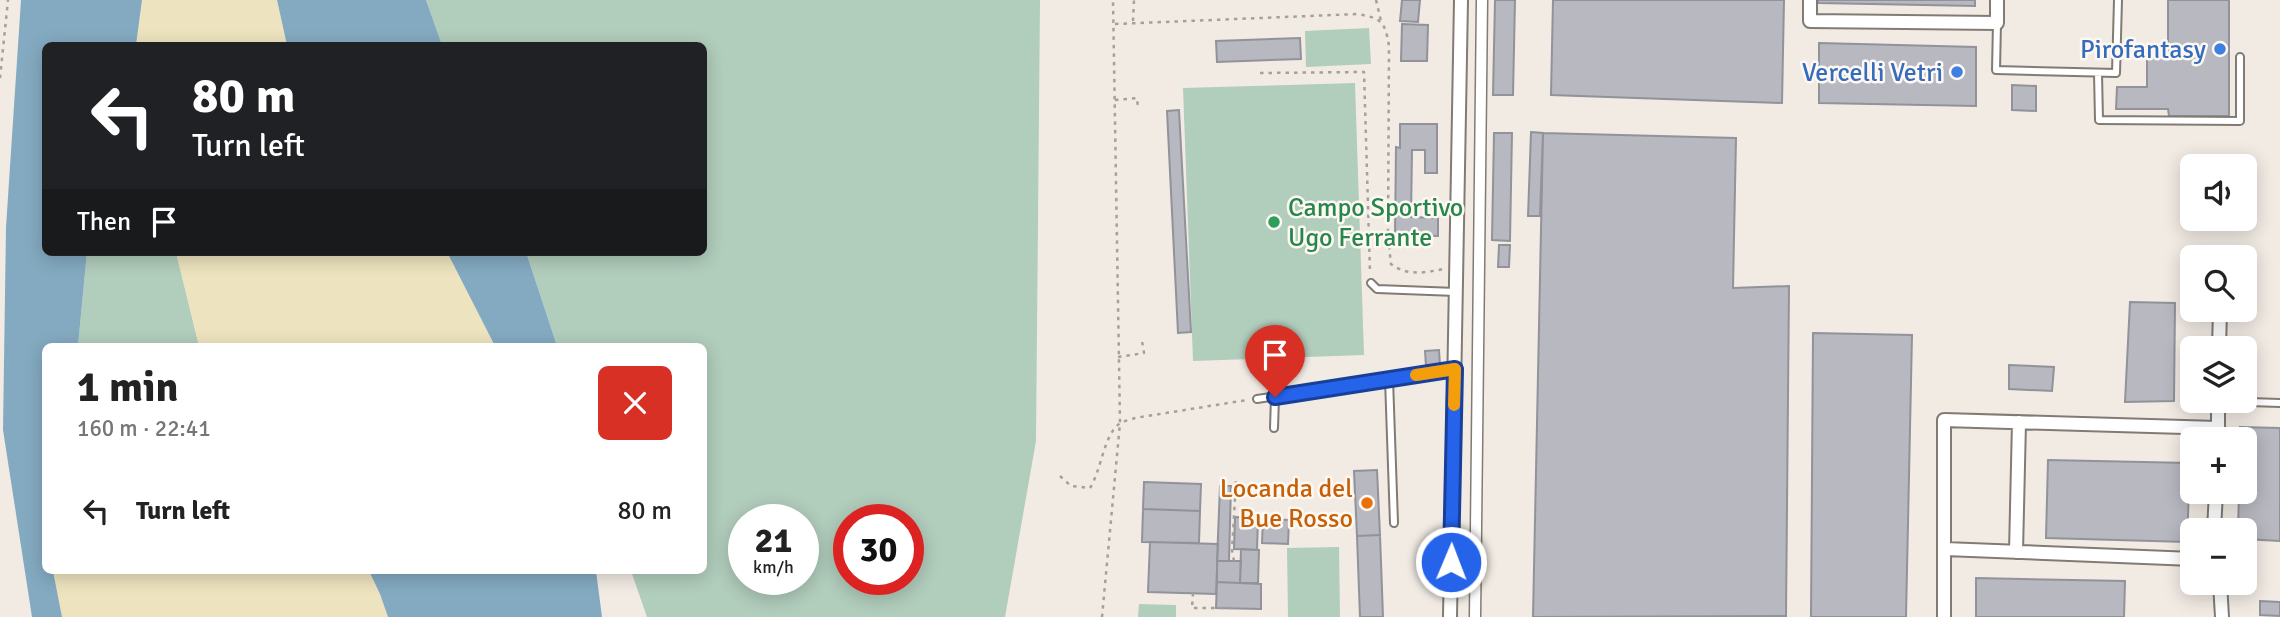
<!DOCTYPE html>
<meta charset="utf-8">
<style>
body{margin:0;font-family:Signika,sans-serif;background:#f6f6f6;color:#222;height:100vh;display:flex;flex-direction:column;font-size:26px;white-space:nowrap}
*{box-sizing:border-box;margin:0}
p{font-size:23px;color:#767676}
.icon{flex:none;width:38px;height:38px;fill:none;stroke:currentColor;stroke-width:2;stroke-linecap:round;stroke-linejoin:round}
.map{position:relative;flex:1;overflow:hidden}
.sheet{position:absolute;left:42px;top:343px;width:665px;height:231px;display:flex;flex-direction:column;background:#fff;border-radius:10px;box-shadow:0 4px 18px #0003}
.sheet>*{flex:none}
.banner{position:absolute;left:42px;top:42px;width:665px;height:214px;border-radius:10px;box-shadow:0 4px 18px #0003;background:#202124;color:#fff;overflow:hidden}
.tools{position:absolute;left:2180px;top:154px;display:grid;gap:14px}
.tools a{display:grid;place-items:center;width:77px;height:77px;border-radius:10px;background:#fff;box-shadow:0 4px 18px #0003;font-size:35px}
.speed{position:absolute;left:728px;top:504px;display:flex;gap:14px;font-size:35px;font-weight:700;text-align:center}
.speed>*{display:grid;place-content:center;width:91px;height:91px;border-radius:50%;background:#fff;box-shadow:0 4px 18px #0003;line-height:1}
.speed small{font-size:18px;font-weight:400}
.speed .limit{border:10px solid #d22;background:#fff;color:#111}
.pin{position:absolute;display:grid;place-items:center;width:60px;height:60px;color:#fff;margin:-72px -30px;border-radius:50% 50% 50% 0;rotate:-45deg;box-shadow:0 0 7px #0007}
.pin .icon{rotate:45deg}
.me{position:absolute;width:77px;margin:-38px;rotate:1deg;stroke-linejoin:round;filter:drop-shadow(0 0 5px #0008)}
.turn{display:flex;align-items:center;gap:24px;height:147px;padding:0 35px;font-size:32px}
.turn .icon{width:91px;height:91px;stroke-width:2.5}
.turn b{display:block;font-size:49px;line-height:60px}
.then{display:flex;align-items:center;height:66px;padding:0 35px;background:#0003;gap:14px;font-size:26px}
.round{display:grid;place-items:center;flex:none;width:74px;height:74px;border-radius:10px;background:#f6f6f6}
.headline{display:flex;align-items:center;justify-content:space-between;height:119px;padding:0 35px}
h1{font-size:42px;font-weight:800;line-height:52px}
ul{padding:0;list-style:none}
li{display:flex;align-items:center;gap:21px;height:98px;padding:0 35px}
li div{flex:1}
li b{display:block;font-size:26px}
li em{font-style:normal}
.map>svg:first-child{display:block}
.green{fill:#b1cdbc;fill-rule:evenodd}
.sand{fill:#ede3be}
.water{fill:#84aac1}
.building{fill:#b7b8c0;stroke:#91929a;stroke-width:2}
.lines{fill:none;stroke-linecap:round;stroke-linejoin:round}
.service-casing{stroke:#817b74;stroke-width:10}
.pedestrian-casing{stroke:#817b74;stroke-width:13}
.minor-casing{stroke:#817b74;stroke-width:16}
.path{stroke:#a5a09b;stroke-width:2.5;stroke-dasharray:3.5 5;stroke-linecap:butt}
.service{stroke:#fff;stroke-width:6}
.pedestrian{stroke:#fff;stroke-width:10}
.minor{stroke:#fff;stroke-width:12}
.route-casing{stroke:#184099;stroke-width:18}
.route{stroke:#2563eb;stroke-width:12}
.slow{stroke:#f59e0b;stroke-width:12}
.shop-dot{fill:#3f7fe0;stroke:#fef8f3;stroke-width:2.5}
.leisure-dot{fill:#2e9e5b;stroke:#fef8f3;stroke-width:2.5}
.food-dot{fill:#e8710a;stroke:#fef8f3;stroke-width:2.5}
.labels{text-anchor:middle;stroke-width:5;stroke-linejoin:round;paint-order:stroke}
.shop-label{font-size:26px;fill:#366cbe;stroke:#fef8f3;text-anchor:end}
.leisure-label{font-size:26px;fill:#27864d;stroke:#fef8f3;text-anchor:start}
.food-label{font-size:26px;fill:#c56008;stroke:#fef8f3;text-anchor:end}
</style>
<div class="map">
<svg width="2280" height="617" viewBox="0 0 2280 617">
<rect width="100%" height="100%" fill="#f2ebe4"/>
<!-- green -->
<path class="green" d="M426,0H1040L1036,441L1005,617H647L631,571L704,570V346H557L526,252H704V46L442,45ZM744,520H803V579H744ZM849,520H908V579H849Z
M1369,28L1371,64L1306,67L1305,31Z
M1355,83L1364,355L1193,361L1183,88Z
M87,252H176L199,346H78Z
M1339,547L1340,617H1288L1287,548Z
M1139,604L1176,605V617H1138Z"/>
<!-- sand -->
<path class="sand" d="M142,0H277L287,45H136Z
M176,252H447L495,346H199Z
M53,571H369L380,594L388,617H62Z"/>
<!-- water -->
<path class="water" d="M21,0H142L136,45L46,46V252H87L78,346H46V570L53,571L62,617H32L3,430L6,227Z
M277,0H426L442,45H287Z
M447,252H526L557,346H495Z
M369,571H596L602,617H388L380,594Z"/>
<!-- building -->
<path class="building" d="M1402,0H1420L1418,22L1400,21Z
M1495,0H1515L1513,95H1493Z
M1553,0H1784L1782,103L1551,95Z
M1818,0H1975V6L1818,3Z
M2168,0H2229V116H2169L2168,109H2116L2117,87H2147V47H2168Z
M1402,24L1428,25L1427,61H1401Z
M1300,38L1301,59L1217,62L1216,41Z
M1819,43L1976,47V106L1819,103Z
M2012,85L2036,86V111L2012,110Z
M1179,110L1191,332L1178,333L1167,111Z
M1400,124H1437V173H1425V150H1412L1411,217L1438,218V236L1395,235L1396,147L1400,148Z
M1531,132L1543,133L1540,216H1528Z
M1494,133H1512L1510,241L1492,240Z
M1543,133L1736,138L1733,288L1789,286L1786,616L1533,617Z
M1499,245H1510L1509,267H1498Z
M2130,302L2175,303L2174,401L2125,402Z
M1813,333L1912,335L1906,617H1811Z
M1439,350L1440,365L1426,366L1425,351Z
M2009,365L2054,367L2052,391L2009,389Z
M2240,427L2280,428V541L2245,539V530H2238L2239,492H2245V439H2240Z
M2048,460L2190,463L2187,542L2046,538Z
M1377,470L1380,535L1357,536L1354,471Z
M1144,482L1201,484L1200,511L1143,509Z
M1220,486H1231L1229,561H1217Z
M1143,509L1200,511L1199,543L1142,542Z
M1235,517L1258,518L1257,550L1234,549Z
M1263,519L1289,520L1288,544L1262,543Z
M1380,535L1383,617H1360L1357,536Z
M1150,542L1218,544L1216,594L1148,592Z
M1241,549L1259,550L1258,583H1240Z
M1217,561H1241L1240,583L1217,582Z
M1976,578L2125,581L2124,617H1976Z
M1217,582L1261,584V609L1216,608Z
M2260,601L2280,602V616L2260,615Z"/>
<g class="lines">
<defs>
<path id="service" d="M1997,23L1996,70L2116,73L2118,0
M2098,73L2099,120L2240,121V57
M1371,283L1377,289L1456,292
M1389,379L1394,523
M1257,399L1455,369
M2218,401L2280,403
M1274,428L1275,397"/>
<path id="pedestrian" d="M1475,617L1482,0"/>
<path id="minor" d="M1810,0V21L1997,23V0
M2219,348L2220,310
M2218,439V401
M2214,530L2216,492
M1945,549L2193,559
M2016,552L2019,422
M2220,583L2222,617
M1450,617L1461,0
M1944,617V420L2218,428"/>
</defs>
<!-- service casing -->
<use href="#service" class="service-casing"/>
<!-- pedestrian casing -->
<use href="#pedestrian" class="pedestrian-casing"/>
<!-- minor casing -->
<use href="#minor" class="minor-casing"/>
<!-- path -->
<path class="path" d="M1376,0L1381,21
M1133,21L1134,0
M1115,24L1357,14C1381,18 1385,21 1389,46L1388,237L1391,264C1406,276 1425,273 1443,269
M2126,58H2147
M1260,73L1364,72L1370,272
M0,78L8,0
M1115,100L1137,98L1138,108
M1118,357L1144,353L1142,341
M1060,476L1071,486L1090,488C1101,471 1104,435 1119,424C1123,421 1130,420 1135,418L1247,400
M1234,561L1232,550L1236,481
M1193,593L1192,608H1232
M1102,617L1120,423L1113,0"/>
<!-- service -->
<use href="#service" class="service"/>
<!-- pedestrian -->
<use href="#pedestrian" class="pedestrian"/>
<!-- minor -->
<use href="#minor" class="minor"/>
</g>
<g class="lines">
<defs>
<path id="route" d="M1275,397L1455,369L1451,562"/>
</defs>
<!-- route casing -->
<use href="#route" class="route-casing"/>
<!-- route -->
<use href="#route" class="route"/>
<!-- slow -->
<path class="slow" d="M1416,375L1455,369L1454,405"/>
</g>
<!-- markers -->
<g class="shop-dot">
<circle cx="2220" cy="49" r="7"/>
<circle cx="1957" cy="72" r="7"/>
</g>
<circle class="leisure-dot" cx="1274" cy="222" r="7"/>
<circle class="food-dot" cx="1367" cy="503" r="7"/>
<g class="labels">
<!-- shop labels -->
<g class="shop-label">
<text x="2206" y="58">Pirofantasy</text>
<text x="1943" y="81">Vercelli Vetri</text>
</g>
<!-- leisure labels -->
<g class="leisure-label">
<text x="1288" y="216">Campo Sportivo<tspan x="1288" dy="30">Ugo Ferrante</tspan></text>
</g>
<!-- food labels -->
<g class="food-label">
<text x="1353" y="497">Locanda del<tspan x="1353" dy="30">Bue Rosso</tspan></text>
</g>
</g>
</svg>
<div class="tools">
<a><svg class="icon" aria-label="sound" viewBox="0 0 24 24"><path d="M4 9h4l5-4v14l-5-4H4zM17 9q2 3 0 6"/></svg></a>
<a><svg class="icon" aria-label="search" viewBox="0 0 24 24"><circle cx="10" cy="10" r="6"/><path d="M15 15l6 6"/></svg></a>
<a><svg class="icon" aria-label="layers" viewBox="0 0 24 24"><path d="M12 4l9 5-9 5-9-5zM3 14l9 5 9-5"/></svg></a>
<a>+</a>
<a>−</a>
</div>
<div class="speed"><div>21<small>km/h</small></div><div class="limit">30</div></div>
<div class="pin" style="left:1275px;top:397px;background:#d93025"><svg class="icon" aria-label="arrive" viewBox="0 0 24 24"><path d="M6 21V4h12l-3 4 3 4H6"/></svg></div>
<svg class="me" style="left:1451px;top:562px" viewBox="-20 -20 40 40"><circle r="17" fill="#2563eb" stroke="#fff" stroke-width="3"/><path d="M0-11L8 9 0 5-8 9z" fill="#fff"/></svg>
<div class="banner">
<div class="turn"><svg class="icon" aria-label="left" viewBox="0 0 24 24"><path d="M17 20v-9H6M10 6l-5 5 5 5"/></svg><div><b>80 m</b>Turn left</div></div>
<div class="then">Then<svg class="icon" aria-label="arrive" viewBox="0 0 24 24"><path d="M6 21V4h12l-3 4 3 4H6"/></svg></div>
</div>
<section class="sheet">
<div class="headline"><div><h1>1 min</h1><p>160 m · 22:41</p></div><a class="round" style="background:#d93025;color:#fff"><svg class="icon" aria-label="close" viewBox="0 0 24 24"><path d="M6 6l12 12M18 6L6 18"/></svg></a></div>
<ul>
<li><svg class="icon" aria-label="left" viewBox="0 0 24 24"><path d="M17 20v-9H6M10 6l-5 5 5 5"/></svg><div><b>Turn left</b></div><em>80 m</em></li>
</ul>
</section>
</div>
